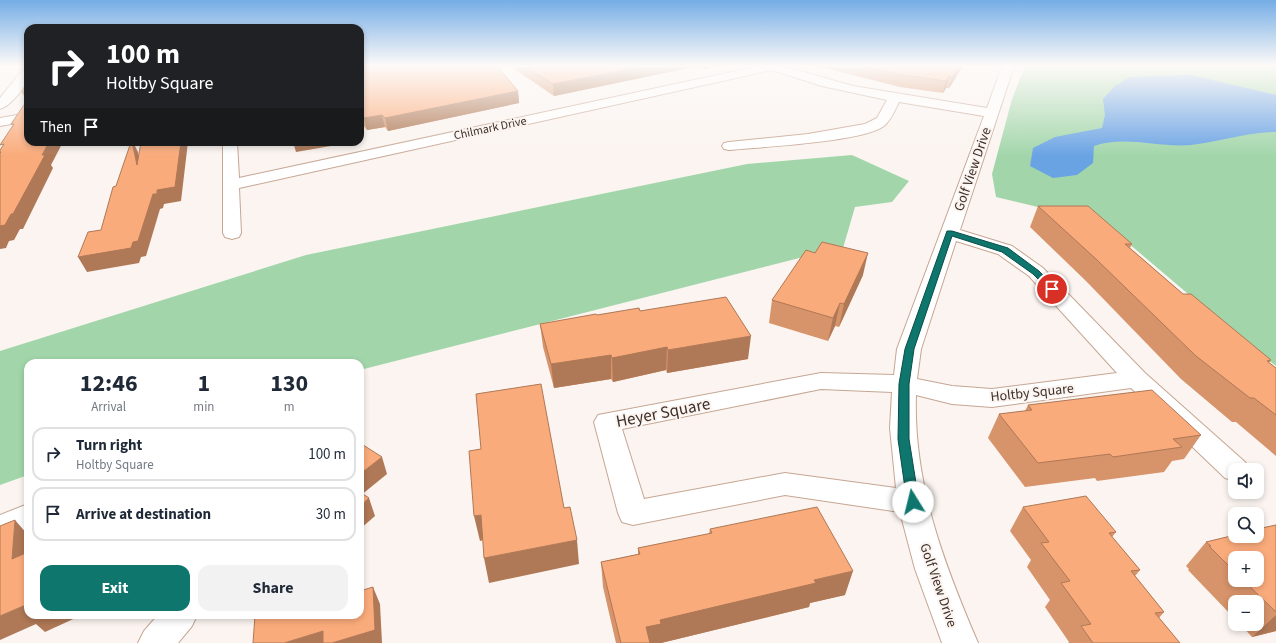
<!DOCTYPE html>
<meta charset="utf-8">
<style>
body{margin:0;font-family:"Source Sans 3",sans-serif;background:#f2f2f3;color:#1f2937;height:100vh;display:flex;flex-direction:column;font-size:15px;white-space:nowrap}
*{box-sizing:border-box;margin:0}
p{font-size:13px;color:#747a83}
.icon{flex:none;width:22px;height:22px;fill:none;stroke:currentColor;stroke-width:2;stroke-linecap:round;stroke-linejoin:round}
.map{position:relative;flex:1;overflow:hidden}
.details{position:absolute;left:24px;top:359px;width:340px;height:260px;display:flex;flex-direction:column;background:#fff;border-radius:12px;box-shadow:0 2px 6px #0003}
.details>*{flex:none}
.guide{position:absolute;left:24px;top:24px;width:340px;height:122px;border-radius:12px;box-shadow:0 2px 6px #0003;background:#202124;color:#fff;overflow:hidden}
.buttons{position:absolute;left:1228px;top:463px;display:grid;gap:8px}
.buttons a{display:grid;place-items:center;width:36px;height:36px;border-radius:8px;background:#fff;box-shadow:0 2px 6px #0003;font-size:20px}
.pin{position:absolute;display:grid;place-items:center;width:34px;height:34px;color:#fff;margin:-17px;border:2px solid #fff;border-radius:50%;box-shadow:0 1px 4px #0007}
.me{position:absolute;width:44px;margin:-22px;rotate:351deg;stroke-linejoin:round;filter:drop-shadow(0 0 3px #0008)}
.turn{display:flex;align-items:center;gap:14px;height:84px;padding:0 16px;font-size:18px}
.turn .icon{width:52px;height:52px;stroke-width:2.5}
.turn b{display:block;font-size:28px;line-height:34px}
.then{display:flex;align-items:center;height:38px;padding:0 16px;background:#0003;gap:8px;font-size:15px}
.eta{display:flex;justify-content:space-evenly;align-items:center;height:68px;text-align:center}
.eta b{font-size:24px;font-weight:700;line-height:28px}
.button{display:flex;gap:8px;margin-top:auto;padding:8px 16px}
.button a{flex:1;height:46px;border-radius:12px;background:#0f766e;color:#fff;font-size:16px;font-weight:700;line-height:46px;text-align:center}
.button a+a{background:#f2f2f3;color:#1f2937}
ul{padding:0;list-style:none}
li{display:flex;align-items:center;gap:12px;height:54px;margin:0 8px 6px;padding:0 8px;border:2px solid #e0e1e3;border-radius:12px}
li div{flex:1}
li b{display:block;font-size:15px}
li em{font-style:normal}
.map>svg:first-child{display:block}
.green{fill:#a2d6aa}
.water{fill:#6aa3e4}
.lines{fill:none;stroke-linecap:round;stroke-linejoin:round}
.minor-casing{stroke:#c6a693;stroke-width:2}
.minor{fill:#fff;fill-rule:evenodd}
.wall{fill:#d7936a;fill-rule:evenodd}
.shaded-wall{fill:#af7856}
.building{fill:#faab7b;stroke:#af7856}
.route{fill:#0f766e;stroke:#0a4d48}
.labels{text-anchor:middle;stroke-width:4;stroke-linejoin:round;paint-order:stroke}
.far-street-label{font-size:12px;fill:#3d3028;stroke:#fbf4f0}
.street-label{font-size:14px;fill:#3d3028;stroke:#fbf4f0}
.near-street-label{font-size:17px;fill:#3d3028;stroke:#fbf4f0}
</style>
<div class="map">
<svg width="1276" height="643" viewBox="0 0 1276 643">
<rect width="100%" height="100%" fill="#fbf4f0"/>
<!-- green -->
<path class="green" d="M1025,66H1276V366L1246,343L1128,243L1087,219L996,197L992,174L1012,99Z
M852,155L909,181L892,202L855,207L841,255L823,252L360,370V363H28V475L0,485V351L306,255L747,164Z"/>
<!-- water -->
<path class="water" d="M1191,75L1276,95V132C1247,132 1220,142 1191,145C1159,148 1125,135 1094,146L1093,163L1077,175L1053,178L1030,166L1033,148L1055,137L1102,128L1105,115L1103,99L1115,86L1130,77Z"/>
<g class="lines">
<defs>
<path id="minor" d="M759,66H783L853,86L987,108L1002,66H1014L960,230L1012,246L1043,268L1145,373L1245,462L1249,470H1235V481L1225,478L1131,388L992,407L952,404L916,395C913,483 944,564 978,643H942L915,569L900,512L785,495L633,525L622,522L618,513L594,422L598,415L821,373L894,375L897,349L984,116L899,102C895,110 891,120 884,126C863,142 760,147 729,150L724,149L722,146L724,143L729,142L808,134L865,124L877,118L887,100L822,86L772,70L239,188L241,233L239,237L232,239L225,237L223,233V142H237L239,178ZM956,241L998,254L1029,276L1117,373L992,389L952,386L917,379L921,349ZM821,389L892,392L890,428L896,488L785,473L644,499L622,429Z
M28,67C28,72 29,77 27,81C23,90 10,106 0,109V98L24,68Z
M28,113V121L0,126V118Z
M28,504V530L0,541V515Z
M158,615H197L192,626L178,643H138L144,631Z"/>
</defs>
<!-- minor casing -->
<use href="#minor" class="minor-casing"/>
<!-- minor -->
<use href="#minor" class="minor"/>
</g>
<!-- wall -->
<path class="wall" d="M360,66L518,91L519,103L388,131L385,127L367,130L360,121Z
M510,66H718L704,69L698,66L554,96Z
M817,66H963L949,88H946L943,93L900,87Z
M1038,206L1132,244L1130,248L1183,294L1271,360L1269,363L1276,368V456L1236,422H1232L1181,379L1086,281L1030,227Z
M863,275L839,327L835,326L828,341L769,323L772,300Z
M640,311L748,359L667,373L666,370L613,382L611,379L554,388L543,347L540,324L597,315Z
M1028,405L1201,435L1184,459L1172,461L1164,472L1097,481L1095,478L1025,487L988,438L999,414L1025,411Z
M1023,507L1116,532L1112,537L1140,570L1135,576L1164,612L1159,618L1180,643H1068L1069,642L1045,607L1050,600L1027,567L1031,560L1010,531Z
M1276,525V631L1252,637L1240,624H1257V602H1235V619L1188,570L1189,569L1186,566L1206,542ZM1235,558L1257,580H1235Z
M710,529L845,595L810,603L809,607L661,643H616L603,587L601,562L638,554V548L709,534Z"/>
<!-- shaded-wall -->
<path class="shaded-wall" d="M646,66H698L554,96L553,84Z
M704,66H718L704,69Z
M959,66H963L949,88L952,77Z
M949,76L946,88L943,93L946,81Z
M28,91V104L22,92Z
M518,91L519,103L388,131L385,118Z
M382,115L385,127L367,130L364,118Z
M49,142H63L51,165L53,168L23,229H20L14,240L9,241L6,248L0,249V226L11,214Z
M132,142H133L138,152L143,179L137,165Z
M181,142H188L181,201L164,204L163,208L160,209L146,256L141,257L139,263L87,272L78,257L133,242L153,194L157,190Z
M293,142H330L331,146L296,152Z
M868,253L863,275L839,327L844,304Z
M840,303L835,326L828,341L833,318Z
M751,336L748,359L667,373L668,350Z
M667,347L666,370L613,382L612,358Z
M611,355V379L554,388L551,364Z
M382,457L387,474L360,496V474Z
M369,498L375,516L360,529V506Z
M481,515L487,539L480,541L474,516Z
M15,520L28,535V575L12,559Z
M577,540L579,564L489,583L484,558Z
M853,571L845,595L810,603L809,607L661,643H646V627L660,620L814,580Z
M373,587L380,604L382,643H332Z
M28,604V615H82L45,632L36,624L0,640V616Z
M1276,615V631L1252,637Z
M323,631L330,643H284Z"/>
<!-- building -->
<path class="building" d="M360,66H497L518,91L385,118L382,115L364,118L360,112Z
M525,66H646L553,84Z
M863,66H959L952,77L949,76L946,81L903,75Z
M28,78V91L22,92Z
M28,99V142H49L42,155H45L13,214H11L5,225L0,226V153L1,152H0V150L4,144L0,145L14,124H11Z
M131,142H132L137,165L141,142H181L175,187L157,190V194H153L138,241L133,242L131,248L78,257L88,232L101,230L113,187L116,186Z
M1038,206H1088L1132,244H1125L1183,294H1191L1271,360L1267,361L1276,368V415L1254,398H1250L1196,356L1096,259Z
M822,242L868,253L844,304L840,303L833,318L772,300L806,250L815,253Z
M726,297L751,336L668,350L667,347L612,358L611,355L551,364L540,324L596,314L597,315L639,308L640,311Z
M541,384L564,508L570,507L577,540L484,558L481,515L474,516L469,451L481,449L476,394Z
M1152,390L1201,435L1173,439L1182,447L1113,457L1110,454L1038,463L999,414L1032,410L1028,405Z
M360,443L382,457L360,474Z
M360,492L369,498L360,506Z
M1086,496L1116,532L1109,533L1140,570L1131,571L1164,612L1155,613L1180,643H1093L1081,626L1091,624L1061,583L1070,581L1041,543L1049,542L1023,507Z
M817,507L853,571L814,580L816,583L660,620L661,624L646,627L650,643H621L601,562L640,554L638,548L712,533L710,529Z
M15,520L12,559L28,552V615H29L28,616V604L0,616V526Z
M1276,525V612L1243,580H1257V558H1235V572L1209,546H1211L1206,542L1235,535V536H1257V529Z
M373,587L375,630L332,643H323V631L284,643H253L255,615H360V591Z"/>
<!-- sky -->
<linearGradient id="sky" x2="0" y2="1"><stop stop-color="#75ade6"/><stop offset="0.42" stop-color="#fdfaf8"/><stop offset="1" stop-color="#fdfaf8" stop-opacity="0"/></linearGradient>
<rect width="1276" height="156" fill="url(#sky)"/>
<!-- route -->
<path class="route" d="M947,231H952L1008,248L1039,271L1056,289L1052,291L1049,290L1033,274L1002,252L952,236L914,349L909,384V439L919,502L918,506L913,507L909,506L907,502L898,439L899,384L905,349Z"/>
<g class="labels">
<!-- far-street labels -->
<g class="far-street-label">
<text transform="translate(490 128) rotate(-12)" y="4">Chilmark Drive</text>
</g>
<!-- street labels -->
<g class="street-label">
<text transform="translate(972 169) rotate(-71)" y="5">Golf View Drive</text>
<text transform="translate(1032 392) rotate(-6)" y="5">Holtby Square</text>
<text transform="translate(939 585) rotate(71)" y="5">Golf View Drive</text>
</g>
<!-- near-street labels -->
<g class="near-street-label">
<text transform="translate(663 412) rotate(-11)" y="6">Heyer Square</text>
</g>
</g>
</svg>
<div class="buttons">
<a><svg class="icon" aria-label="sound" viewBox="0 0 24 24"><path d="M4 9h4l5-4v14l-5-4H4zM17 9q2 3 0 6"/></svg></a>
<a><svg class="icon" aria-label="search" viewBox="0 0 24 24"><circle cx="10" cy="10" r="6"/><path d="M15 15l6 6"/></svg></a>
<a>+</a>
<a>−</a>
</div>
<div class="pin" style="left:1052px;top:289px;background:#d93025"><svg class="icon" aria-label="arrive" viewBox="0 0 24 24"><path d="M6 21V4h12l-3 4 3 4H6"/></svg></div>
<svg class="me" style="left:913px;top:502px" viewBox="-20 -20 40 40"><circle r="19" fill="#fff"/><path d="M0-13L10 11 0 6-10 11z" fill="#0f766e"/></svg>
<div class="guide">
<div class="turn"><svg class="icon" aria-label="right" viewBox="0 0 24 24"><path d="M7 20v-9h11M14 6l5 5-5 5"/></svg><div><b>100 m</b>Holtby Square</div></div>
<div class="then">Then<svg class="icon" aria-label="arrive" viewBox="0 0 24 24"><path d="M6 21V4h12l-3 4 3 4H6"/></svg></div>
</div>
<section class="details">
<div class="eta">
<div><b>12:46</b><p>Arrival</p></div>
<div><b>1</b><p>min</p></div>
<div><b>130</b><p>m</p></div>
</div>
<ul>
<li><svg class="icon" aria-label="right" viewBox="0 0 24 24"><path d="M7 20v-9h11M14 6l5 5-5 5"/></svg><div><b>Turn right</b><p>Holtby Square</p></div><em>100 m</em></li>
<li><svg class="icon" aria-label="arrive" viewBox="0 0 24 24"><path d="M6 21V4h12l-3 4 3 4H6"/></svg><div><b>Arrive at destination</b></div><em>30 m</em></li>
</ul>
<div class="button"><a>Exit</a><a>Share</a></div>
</section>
</div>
